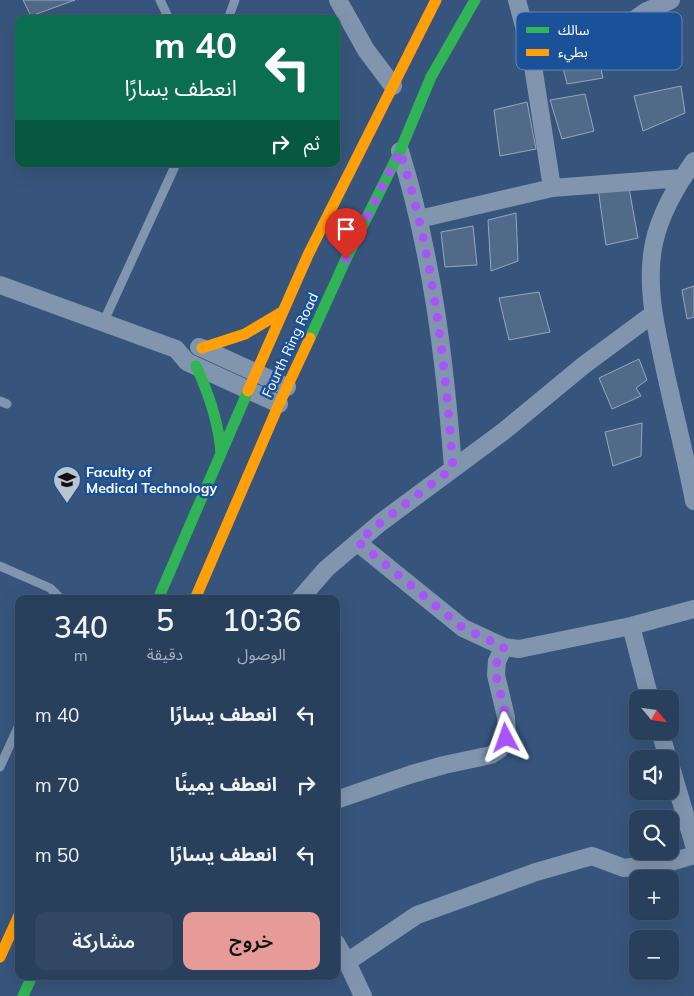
<!DOCTYPE html>
<html lang="ar">
<meta charset="utf-8">
<style>
body{margin:0;font-family:Mulish,"Noto Sans Arabic",sans-serif;background:#314763;color:#f1f3f6;direction:rtl;height:100vh;display:flex;flex-direction:column;font-size:19px;white-space:nowrap}
*{box-sizing:border-box;margin:0}
p{font-size:16px;color:#a5afbc}
.icon{flex:none;width:28px;height:28px;fill:none;stroke:currentColor;stroke-width:2;stroke-linecap:round;stroke-linejoin:round}
.map{position:relative;flex:1;overflow:hidden;direction:ltr}
.sheet{position:absolute;left:15px;top:595px;width:325px;height:385px;display:flex;flex-direction:column;background:#29405d;border-radius:10px;box-shadow:0 5px 20px #0002,0 0 0 1px #455972;direction:rtl}
.sheet>*{flex:none}
.hud{position:absolute;left:15px;top:15px;width:325px;height:152px;border-radius:10px;box-shadow:0 5px 20px #0002,0 0 0 1px #455972;direction:rtl;background:#0b6e4f;color:#fff;overflow:hidden}
.needle{width:32px;rotate:119deg}
.tools{position:absolute;left:629px;top:690px;display:grid;gap:10px}
.tools a{display:grid;place-items:center;width:50px;height:50px;border-radius:10px;background:#29405d;box-shadow:0 5px 20px #0002,0 0 0 1px #455972;font-size:25px}
.pin{position:absolute;display:grid;place-items:center;width:42px;height:42px;color:#fff;margin:-51px -21px;border-radius:50% 50% 50% 0;rotate:-45deg;box-shadow:0 0 5px #0007}
.pin .icon{rotate:45deg}
.me{position:absolute;width:55px;margin:-28px;rotate:356deg;stroke-linejoin:round;filter:drop-shadow(0 0 4px #0008)}
.turn{display:flex;align-items:center;gap:18px;height:105px;padding:0 20px;font-size:22px}
.turn .icon{width:65px;height:65px;stroke-width:2.5}
.turn b{display:block;font-size:35px;line-height:42px}
.then{display:flex;align-items:center;height:48px;padding:0 20px;background:#0003;gap:10px;font-size:19px}
.eta{display:flex;justify-content:space-evenly;align-items:center;height:85px;text-align:center}
.eta b{font-size:30px;font-weight:600;line-height:35px}
.action{display:flex;gap:10px;margin-top:auto;padding:10px 20px}
.action a{flex:1;height:58px;border-radius:10px;background:#e69b98;color:#111;font-size:20px;font-weight:600;line-height:58px;text-align:center}
.action a+a{background:#314763;color:#f1f3f6}
ul{padding:0;list-style:none}
li{display:flex;align-items:center;gap:15px;height:70px;padding:0 20px}
li div{flex:1}
li b{display:block;font-size:19px}
li em{font-style:normal}
.map>svg:first-child{display:block}
.building{fill:#526a89;stroke:#96a6bc}
.lines{fill:none;stroke-linecap:round;stroke-linejoin:round}
.lane{stroke:#8195af;stroke-width:9}
.street{stroke:#8195af;stroke-width:18}
.fast{stroke:#30b455;stroke-width:11}
.slow{stroke:#ff9f0a;stroke-width:11}
.route{stroke:#a855f7;stroke-width:9;stroke-dasharray:0 16.2}
.labels{text-anchor:middle;stroke-width:5;stroke-linejoin:round;paint-order:stroke}
.street-label{font-size:14px;fill:#fff;stroke:#1a5199}
.poi-label{font-size:14px;font-weight:bold;fill:#fff;stroke:#1a5199;text-anchor:start}
.key{fill:#1a5199;stroke:#5f85b8;stroke-width:1}
.key-label{font-size:14px;fill:#fff}
</style>
<div class="map">
<svg width="694" height="996" viewBox="0 0 694 996">
<rect width="100%" height="100%" fill="#37557c"/>
<!-- building -->
<path class="building" d="M23,0H75L31,16Z
M595,44L603,78L567,84L559,51Z
M681,86L685,113L643,131L634,96Z
M585,94L594,131L562,139L550,100Z
M527,102L536,149L500,156L494,110Z
M598,188H629L638,238L606,245Z
M516,213L518,261L491,271L488,220Z
M473,226L477,265L445,267L441,232Z
M694,286V317L687,319L682,290Z
M539,292L550,332L509,340L499,298Z
M639,359L647,380L636,388L641,396L612,409L599,378Z
M642,423L641,456L613,466L605,432Z"/>
<g class="lines">
<!-- lane -->
<path class="lane" d="M160,0L169,19
M228,19L235,0
M103,323L176,164
M0,401L7,404
M0,566L50,588L61,599
M0,767L19,725"/>
<!-- street -->
<path class="street" d="M338,0L366,50L393,86
M517,0L531,53L552,188
M531,53L623,28L645,12L671,0
M400,151C432,254 445,361 453,468
M694,161C677,185 660,214 654,243C646,281 654,319 662,356C672,405 685,453 694,501
M419,219L552,188L682,178
M0,285L176,349L187,362L279,404
M199,347L202,348L287,387
M358,543L463,628L504,647L519,649L631,626L694,609
M300,599L326,569L380,523L504,431L584,365L653,314
M631,626L650,699
M660,731L668,759
M670,764L694,845
M336,800L412,774L444,765L491,755L500,749L507,738L506,717L496,675L497,661L504,647
M336,943L347,962L363,996
M347,962L417,915L536,872L592,856L624,868L671,862L694,855"/>
<!-- fast -->
<path class="fast" d="M310,338L346,259L400,151L431,77L475,0
M196,366C209,394 219,422 221,454
M158,599L248,391
M23,996L32,976"/>
<!-- slow -->
<path class="slow" d="M202,348L245,334L282,312
M248,391L308,255L436,0
M195,599L279,404L310,338
M0,957L19,915"/>
</g>
<g class="lines">
<!-- route -->
<path class="route" d="M346,259L400,151C433,254 445,361 453,468L380,523L358,542L463,628L504,647L497,661L496,675L506,717V738"/>
</g>
<!-- icons -->
<defs>
<symbol id="university-pin" viewBox="-11 -11 22 30"><path d="M0 17L-7.5 6A9.5 9.5 0 1 1 7.5 6Z" fill="#b9c4d1" stroke="#1a5199"/><path d="M0-5L7-2L0 1L-7-2ZM-4 1L0 2.5L4 1V4Q0 6-4 4Z" fill="#111"/></symbol>
</defs>
<g fill-rule="evenodd">
<use href="#university-pin" x="51" y="464" width="32" height="43"/>
</g>
<g class="labels">
<!-- street labels -->
<g class="street-label">
<text transform="translate(290 345) rotate(-65)" y="5">Fourth Ring Road</text>
</g>
<!-- poi labels -->
<g class="poi-label">
<text x="86" y="477">Faculty of<tspan x="86" dy="16">Medical Technology</tspan></text>
</g>
</g>
<!-- legend -->
<rect x="516" y="12" width="166" height="58" rx="8" class="key"/>
<rect x="526" y="27" width="23" height="6" fill="#30b455"/>
<rect x="526" y="49" width="23" height="7" fill="#ff9f0a"/>
<g class="key-label">
<text x="558" y="35">سالك</text>
<text x="558" y="57">بطيء</text>
</g>
</svg>
<div class="tools">
<a><svg class="needle" viewBox="-14 -14 28 28"><path d="M0-13l5 13h-10z" fill="#e53935"/><path d="M0 13l5-13h-10z" fill="#a5afbc"/></svg></a>
<a><svg class="icon" aria-label="sound" viewBox="0 0 24 24"><path d="M4 9h4l5-4v14l-5-4H4zM17 9q2 3 0 6"/></svg></a>
<a><svg class="icon" aria-label="search" viewBox="0 0 24 24"><circle cx="10" cy="10" r="6"/><path d="M15 15l6 6"/></svg></a>
<a>+</a>
<a>−</a>
</div>
<div class="pin" style="left:346px;top:259px;background:#d93025"><svg class="icon" aria-label="arrive" viewBox="0 0 24 24"><path d="M6 21V4h12l-3 4 3 4H6"/></svg></div>
<svg class="me" style="left:506px;top:738px" viewBox="-20 -20 40 40"><path d="M0-17L14 15 0 8-14 15z" fill="#a855f7" stroke="#fff" stroke-width="4"/></svg>
<div class="hud">
<div class="turn"><svg class="icon" aria-label="left" viewBox="0 0 24 24"><path d="M17 20v-9H6M10 6l-5 5 5 5"/></svg><div><b>40 m</b>انعطف يسارًا</div></div>
<div class="then">ثم<svg class="icon" aria-label="right" viewBox="0 0 24 24"><path d="M7 20v-9h11M14 6l5 5-5 5"/></svg></div>
</div>
<section class="sheet">
<div class="eta">
<div><b>10:36</b><p>الوصول</p></div>
<div><b>5</b><p>دقيقة</p></div>
<div><b>340</b><p>m</p></div>
</div>
<ul>
<li><svg class="icon" aria-label="left" viewBox="0 0 24 24"><path d="M17 20v-9H6M10 6l-5 5 5 5"/></svg><div><b>انعطف يسارًا</b></div><em>40 m</em></li>
<li><svg class="icon" aria-label="right" viewBox="0 0 24 24"><path d="M7 20v-9h11M14 6l5 5-5 5"/></svg><div><b>انعطف يمينًا</b></div><em>70 m</em></li>
<li><svg class="icon" aria-label="left" viewBox="0 0 24 24"><path d="M17 20v-9H6M10 6l-5 5 5 5"/></svg><div><b>انعطف يسارًا</b></div><em>50 m</em></li>
</ul>
<div class="action"><a>خروج</a><a>مشاركة</a></div>
</section>
</div>
